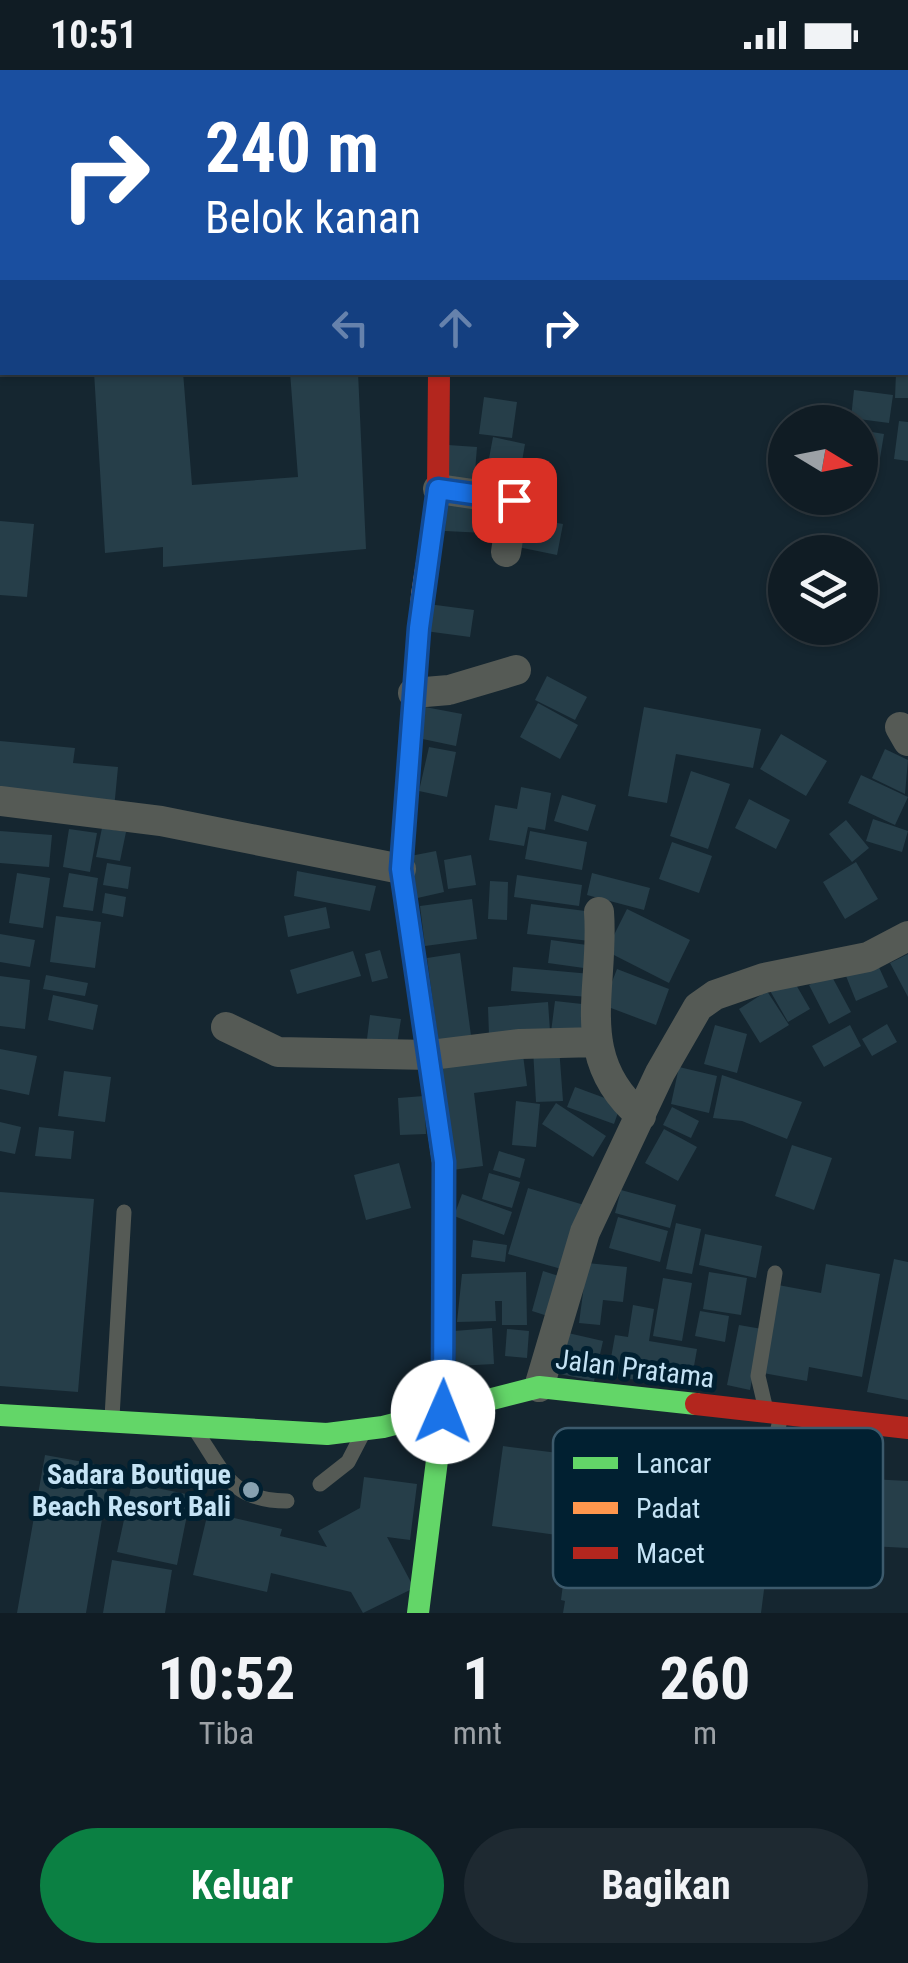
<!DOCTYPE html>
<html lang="id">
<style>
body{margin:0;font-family:"Roboto Condensed",sans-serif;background:#1e2931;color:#f1f3f6;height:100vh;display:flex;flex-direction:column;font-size:38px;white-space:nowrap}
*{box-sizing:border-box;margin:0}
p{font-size:32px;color:#9ca1a6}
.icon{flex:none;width:55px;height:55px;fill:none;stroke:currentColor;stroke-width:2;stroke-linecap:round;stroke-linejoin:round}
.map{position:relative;height:1543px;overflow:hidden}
.panel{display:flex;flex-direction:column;background:#101c24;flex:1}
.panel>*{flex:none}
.banner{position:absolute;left:0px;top:0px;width:910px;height:305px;box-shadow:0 2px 8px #0004,0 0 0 2px #303a41;background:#1a4fa0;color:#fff;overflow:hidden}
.needle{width:65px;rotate:100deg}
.fabs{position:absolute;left:768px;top:335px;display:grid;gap:20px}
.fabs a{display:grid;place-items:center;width:110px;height:110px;border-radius:50%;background:#101c24;box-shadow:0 2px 8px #0004,0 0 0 2px #303a41;font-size:50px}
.pin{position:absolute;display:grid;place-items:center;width:85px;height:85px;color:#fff;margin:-42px;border-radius:20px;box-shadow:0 5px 15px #0006}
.me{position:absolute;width:110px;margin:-55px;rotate:1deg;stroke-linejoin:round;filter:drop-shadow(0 0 8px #0008)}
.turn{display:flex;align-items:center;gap:35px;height:210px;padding:0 40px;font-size:45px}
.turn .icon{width:130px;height:130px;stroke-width:2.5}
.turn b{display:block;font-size:70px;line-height:85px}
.lanes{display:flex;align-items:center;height:95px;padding:0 40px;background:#0003;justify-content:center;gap:50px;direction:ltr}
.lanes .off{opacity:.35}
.eta{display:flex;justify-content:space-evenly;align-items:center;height:170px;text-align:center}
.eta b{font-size:60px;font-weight:700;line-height:70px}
.action{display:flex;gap:20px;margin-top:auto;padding:20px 40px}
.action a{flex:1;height:115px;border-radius:60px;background:#0b8043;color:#fff;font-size:40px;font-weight:700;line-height:115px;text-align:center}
.action a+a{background:#1e2931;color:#f1f3f6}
.status{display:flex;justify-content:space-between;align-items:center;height:70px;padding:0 50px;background:#101c24;direction:ltr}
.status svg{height:28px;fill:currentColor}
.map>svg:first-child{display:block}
.building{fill:#263e49}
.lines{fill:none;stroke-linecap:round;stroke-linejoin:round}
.lane{stroke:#555a55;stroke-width:15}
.street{stroke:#555a55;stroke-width:30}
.fast{stroke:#63d668;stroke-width:22}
.slow{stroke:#ff974d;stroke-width:22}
.jam{stroke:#b3261e;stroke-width:22}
.route-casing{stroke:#114b97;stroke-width:25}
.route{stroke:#1a73e8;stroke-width:18}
.poi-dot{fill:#87a1b0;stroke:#012031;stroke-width:4}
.labels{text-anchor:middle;stroke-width:10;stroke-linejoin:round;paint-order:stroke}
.street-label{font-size:28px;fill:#c5e3f5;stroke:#012031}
.poi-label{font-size:28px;font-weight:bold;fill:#c5e3f5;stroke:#012031;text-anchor:end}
.key{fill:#012031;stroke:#3c5a6c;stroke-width:2.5}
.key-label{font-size:28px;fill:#c5e3f5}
</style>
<div class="status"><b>10:51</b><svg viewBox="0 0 49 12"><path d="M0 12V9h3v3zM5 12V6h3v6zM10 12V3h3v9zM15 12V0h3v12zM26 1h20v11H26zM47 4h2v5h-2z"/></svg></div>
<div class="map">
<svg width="908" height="1543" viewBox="0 0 908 1543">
<rect width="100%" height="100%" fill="#152630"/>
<!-- building -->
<path class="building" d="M94,302H183L192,415L298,407L290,302H358L366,479L163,497V477L105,483Z
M896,302H908V328H895Z
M854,320L893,325L889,353L851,348Z
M484,327L517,332L512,368L479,364Z
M899,351L908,352V391L894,389Z
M860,360L884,364L878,400L860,397Z
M493,367L525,374L516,426L483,421Z
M448,375L477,377L474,414L445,411Z
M446,434L507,437L505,464L445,461Z
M519,446L563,454L557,485L513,476Z
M0,451L34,454L27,527L0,525Z
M428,534L474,540L470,567L425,561Z
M547,606L587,627L575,650L535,630Z
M538,633L578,655L560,689L520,667Z
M425,637L462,644L456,676L418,668Z
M644,637L761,659L753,698L676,684L667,733L628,726Z
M781,664L827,691L806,726L760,699Z
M0,671L75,678L73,693L118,697L114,739L0,729Z
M429,677L456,682L447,727L419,721Z
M885,679L908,690L905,724L872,708Z
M691,701L730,714L708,779L670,766Z
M861,705L908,727L895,755L848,733Z
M521,717L551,723L545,760L528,757L524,776L489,770L495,735L517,739Z
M562,725L596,735L588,761L554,751Z
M749,729L790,750L776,779L735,758Z
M873,749L908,761L902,782L866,771Z
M846,750L869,778L852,792L829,764Z
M102,758L126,762L120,791L96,787Z
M69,759L97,763L90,802L63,797Z
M0,761L52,765L49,797L0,793Z
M530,761L587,772L582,800L525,789Z
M672,772L712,786L699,823L659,809Z
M436,781L444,822L413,829L405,787Z
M471,785L476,815L448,819L444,790Z
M856,792L878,829L845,849L823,812Z
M107,793L131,797L128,819L103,815Z
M297,801L376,816L370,841L294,826Z
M17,803L50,808L43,858L9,853Z
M69,803L98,808L93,841L63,837Z
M592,803L650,818L644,840L587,825Z
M517,805L582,815L579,836L514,827Z
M490,811L508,812L507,850L488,849Z
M105,823L126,827L123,847L102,843Z
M472,829L477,869L425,876L420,836Z
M531,834L593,842L590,871L527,864Z
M326,837L330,858L288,867L284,846Z
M627,839L690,870L669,913L606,881Z
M56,846L101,852L95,898L50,892Z
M0,864L35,870L30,897L0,892Z
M551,870L594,876L591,899L548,893Z
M380,880L388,908L372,912L365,884Z
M353,881L361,906L297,924L290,900Z
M460,883L472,973L439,977L427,888Z
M908,884V927L890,893Z
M877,893L888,917L856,931L846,906Z
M513,897L591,904L589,927L511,921Z
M617,899L669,919L656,955L603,935Z
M830,903L851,942L829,954L809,915Z
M46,905L88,913L85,926L43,919Z
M0,906L30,910L25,959L0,956Z
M791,906L810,939L788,952L769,919Z
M767,921L789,955L760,973L739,939Z
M53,925L98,935L93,960L48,950Z
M555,931L591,935L588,966L551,962Z
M548,932L550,961L489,965L488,937Z
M370,945L401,949L396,981L366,977Z
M887,954L897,972L872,986L862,969Z
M715,955L747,964L737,1003L704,994Z
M850,955L861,976L824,997L812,976Z
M559,977L563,1031L536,1032L533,979Z
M0,979L37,986L29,1025L0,1019Z
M523,985L527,1016L474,1023L483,1096L452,1100L439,995Z
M679,997L717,1006L709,1043L671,1034Z
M64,1001L111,1007L105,1052L58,1046Z
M722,1005L802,1032L787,1069L742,1051L713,1048Z
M575,1017L621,1034L614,1054L567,1037Z
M424,1026L426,1064L400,1065L398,1028Z
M516,1031L540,1034L536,1077L512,1075Z
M556,1033L606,1066L593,1087L542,1054Z
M672,1037L699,1051L691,1068L663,1055Z
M0,1052L21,1057L15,1084L0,1081Z
M39,1057L74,1061L71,1089L35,1086Z
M664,1059L697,1077L678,1111L645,1093Z
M792,1075L832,1088L814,1140L775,1126Z
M499,1081L525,1089L520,1108L493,1100Z
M399,1093L411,1138L366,1150L354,1105Z
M489,1103L520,1112L512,1138L482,1129Z
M528,1118L584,1135L565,1200L508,1184Z
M621,1120L676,1135L670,1158L615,1143Z
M0,1122L94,1129L78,1322L0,1316Z
M462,1124L512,1142L504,1165L454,1146Z
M618,1147L668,1161L660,1192L609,1178Z
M676,1153L701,1159L692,1204L666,1199Z
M705,1164L762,1176L756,1208L699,1195Z
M473,1170L507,1175L505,1192L471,1187Z
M894,1189L908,1192V1330L867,1322Z
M587,1193L627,1197L623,1232L603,1230L600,1255L579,1253Z
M826,1194L880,1204L862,1307L809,1297L807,1311L763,1303L778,1215L821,1223Z
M543,1201L565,1208L554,1248L532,1241Z
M526,1202L527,1255H502V1231H495L496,1251L457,1252L462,1204Z
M709,1202L747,1208L741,1245L703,1239Z
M663,1208L692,1213L682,1271L653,1266Z
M633,1235L654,1239L649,1271L697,1279L690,1319L608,1305L615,1265L628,1267Z
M700,1241L729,1246L725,1272L695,1266Z
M739,1255L762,1259L750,1320L727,1315Z
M492,1258L494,1294L456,1296L454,1261Z
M507,1259L529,1261L527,1288L505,1286Z
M568,1263L603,1271L594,1311L560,1304Z
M503,1376L574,1385L564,1466L492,1456Z
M580,1379L640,1387L638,1407L655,1409L651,1439L635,1436L627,1496L664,1501L671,1453L714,1458L708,1505L765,1512L761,1543H563L565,1531L561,1530Z
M45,1385L111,1397L86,1543H17Z
M364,1407L417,1414L410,1470L387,1467L414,1518L363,1543L351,1522L271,1503L267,1522L193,1505L208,1442L282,1459L280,1466L327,1477L318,1461L360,1438Z
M833,1407L908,1411V1478L830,1474Z
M132,1413L191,1425L177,1495L117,1482Z
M112,1490L172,1500L165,1543H103Z"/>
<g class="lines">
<!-- lane -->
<path class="lane" d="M766,1340L758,1306L775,1203
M112,1347L124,1142
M198,1364C225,1405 233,1431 287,1431
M320,1414L348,1392L361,1367
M721,1482L742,1477L755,1455L781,1346"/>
<!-- street -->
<path class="street" d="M439,2L440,0
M832,2L835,0
M438,419L514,430L506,482
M413,623L449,620L516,600
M900,657L908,671
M0,731L161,751L401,799
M599,842C605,918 571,987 641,1046
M226,957L278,982L431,985L520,974L598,972
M539,1317L585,1162L660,1003L698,937L715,925L764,908L868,887L908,866"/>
<!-- fast -->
<path class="fast" d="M416,903L443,1092V1342L418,1543
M0,1345L327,1364L383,1357L539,1317L696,1334"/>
<!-- slow -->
<path class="slow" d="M416,903L401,799L422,525L433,454"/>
<!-- jam -->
<path class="jam" d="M433,454L438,419L439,302
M696,1334L908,1358"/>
</g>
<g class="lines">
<defs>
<path id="route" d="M443,1342L444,1092L401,799L419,558L438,419L514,430"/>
</defs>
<!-- route casing -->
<use href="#route" class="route-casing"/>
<!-- route -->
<use href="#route" class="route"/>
</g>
<!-- markers -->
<circle class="poi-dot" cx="251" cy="1420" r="10"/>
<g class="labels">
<!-- street labels -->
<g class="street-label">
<text transform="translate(635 1298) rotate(7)" y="10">Jalan Pratama</text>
</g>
<!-- poi labels -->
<g class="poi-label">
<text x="231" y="1414">Sadara Boutique<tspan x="231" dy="32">Beach Resort Bali</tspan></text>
</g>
</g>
<!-- legend -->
<rect x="553" y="1358" width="330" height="160" rx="15" class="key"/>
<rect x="573" y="1387" width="45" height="12" fill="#63d668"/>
<rect x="573" y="1432" width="45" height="12" fill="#ff974d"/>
<rect x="573" y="1477" width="45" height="12" fill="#b3261e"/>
<g class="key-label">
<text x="636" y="1403">Lancar</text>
<text x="636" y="1448">Padat</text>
<text x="636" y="1493">Macet</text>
</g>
</svg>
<div class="fabs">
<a><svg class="needle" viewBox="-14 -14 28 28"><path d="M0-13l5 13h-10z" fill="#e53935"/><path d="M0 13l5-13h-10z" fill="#9ca1a6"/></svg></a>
<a><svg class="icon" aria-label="layers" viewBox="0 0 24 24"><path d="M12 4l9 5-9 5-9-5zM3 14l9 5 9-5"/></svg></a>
</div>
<div class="pin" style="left:514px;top:430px;background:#d93025"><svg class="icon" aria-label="arrive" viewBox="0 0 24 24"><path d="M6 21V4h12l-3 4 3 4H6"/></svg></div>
<svg class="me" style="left:443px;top:1342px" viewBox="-20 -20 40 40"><circle r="19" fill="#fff"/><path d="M0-13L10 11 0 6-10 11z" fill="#1a73e8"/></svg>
<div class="banner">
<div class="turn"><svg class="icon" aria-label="right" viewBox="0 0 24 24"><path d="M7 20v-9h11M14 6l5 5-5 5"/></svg><div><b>240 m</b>Belok kanan</div></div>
<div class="lanes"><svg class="icon off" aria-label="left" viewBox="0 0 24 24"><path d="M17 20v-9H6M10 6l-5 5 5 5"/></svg><svg class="icon off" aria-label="ahead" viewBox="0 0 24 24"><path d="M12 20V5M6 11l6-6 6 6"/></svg><svg class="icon" aria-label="right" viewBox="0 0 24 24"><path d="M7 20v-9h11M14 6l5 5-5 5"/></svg></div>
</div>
</div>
<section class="panel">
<div class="eta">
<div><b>10:52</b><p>Tiba</p></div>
<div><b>1</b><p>mnt</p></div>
<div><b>260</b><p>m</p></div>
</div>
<div class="action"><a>Keluar</a><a>Bagikan</a></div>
</section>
